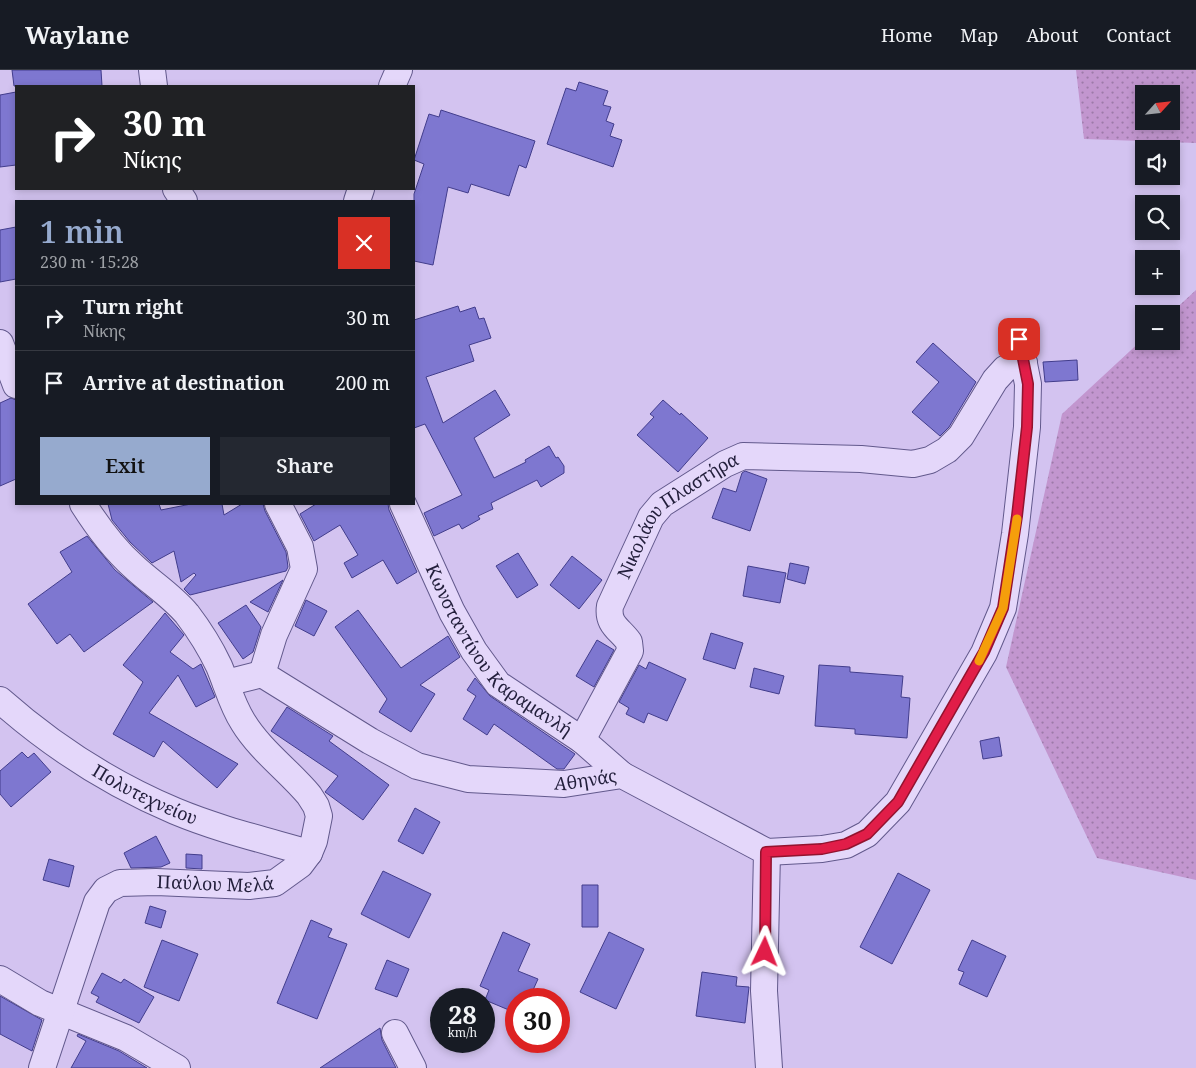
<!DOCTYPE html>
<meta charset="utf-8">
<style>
body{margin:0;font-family:"Noto Serif",serif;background:#242831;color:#f1f3f6;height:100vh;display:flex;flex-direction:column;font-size:19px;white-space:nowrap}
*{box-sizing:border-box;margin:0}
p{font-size:16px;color:#9ea1a6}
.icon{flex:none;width:28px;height:28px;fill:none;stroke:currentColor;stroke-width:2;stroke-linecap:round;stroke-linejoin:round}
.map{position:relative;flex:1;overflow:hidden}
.panel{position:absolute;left:15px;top:130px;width:400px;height:305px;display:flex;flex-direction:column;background:#171b24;border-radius:0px;box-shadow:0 2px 8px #0003}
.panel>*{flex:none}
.hud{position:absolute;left:15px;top:15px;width:400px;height:105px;border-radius:0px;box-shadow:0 2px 8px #0003;background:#202124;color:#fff;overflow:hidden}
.needle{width:32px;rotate:63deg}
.controls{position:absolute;left:1135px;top:15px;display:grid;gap:10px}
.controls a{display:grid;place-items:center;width:45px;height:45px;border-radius:0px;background:#171b24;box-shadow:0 2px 8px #0003;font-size:25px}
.speed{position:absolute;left:430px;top:918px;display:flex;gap:10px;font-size:25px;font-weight:700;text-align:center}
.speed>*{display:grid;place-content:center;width:65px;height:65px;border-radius:50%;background:#171b24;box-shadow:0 2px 8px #0003;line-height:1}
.speed small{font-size:12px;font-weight:400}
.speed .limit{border:8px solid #d22;background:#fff;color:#111}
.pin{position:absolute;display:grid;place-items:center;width:42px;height:42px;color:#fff;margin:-21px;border-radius:10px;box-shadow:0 2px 8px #0006}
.me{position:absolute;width:55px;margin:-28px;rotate:2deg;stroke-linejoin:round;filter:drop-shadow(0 0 4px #0008)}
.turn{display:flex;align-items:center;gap:18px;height:105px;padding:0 25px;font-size:22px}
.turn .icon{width:65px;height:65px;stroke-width:2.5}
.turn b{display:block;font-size:35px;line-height:42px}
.round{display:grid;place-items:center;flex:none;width:52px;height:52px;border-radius:0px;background:#242831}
.overview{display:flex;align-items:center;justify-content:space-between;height:85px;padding:0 25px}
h1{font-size:30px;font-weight:600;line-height:38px;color:#96aace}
.cta{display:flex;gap:10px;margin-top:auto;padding:10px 25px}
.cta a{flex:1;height:58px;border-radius:0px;background:#96aace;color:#111;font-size:20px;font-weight:600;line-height:58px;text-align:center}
.cta a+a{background:#242831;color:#f1f3f6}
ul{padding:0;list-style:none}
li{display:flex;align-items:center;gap:15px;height:65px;padding:0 25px;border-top:1px solid #363941}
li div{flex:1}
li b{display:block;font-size:19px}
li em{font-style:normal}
header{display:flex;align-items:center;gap:30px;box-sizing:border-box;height:70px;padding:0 25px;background:#171b24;border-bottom:1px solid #363941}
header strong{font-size:24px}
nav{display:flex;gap:28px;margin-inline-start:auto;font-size:18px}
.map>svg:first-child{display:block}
.green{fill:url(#green-dots);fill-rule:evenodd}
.building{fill:#7e77d0;stroke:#423d8c}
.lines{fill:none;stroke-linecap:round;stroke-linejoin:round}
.minor-casing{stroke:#62598c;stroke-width:28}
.minor{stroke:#e4d7fa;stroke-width:26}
.route-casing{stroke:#92132f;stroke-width:12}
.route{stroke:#e11d48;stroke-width:9}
.slow{stroke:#f59e0b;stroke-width:9}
.labels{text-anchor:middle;stroke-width:5;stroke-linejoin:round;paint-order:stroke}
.street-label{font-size:18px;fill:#221e3b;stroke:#e1d3f7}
</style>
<header>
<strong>Waylane</strong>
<nav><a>Home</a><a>Map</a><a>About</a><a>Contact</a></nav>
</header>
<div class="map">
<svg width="1196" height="998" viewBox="0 0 1196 998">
<defs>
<pattern id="green-dots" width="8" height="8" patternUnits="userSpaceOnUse" patternTransform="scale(1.25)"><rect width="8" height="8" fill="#c296cf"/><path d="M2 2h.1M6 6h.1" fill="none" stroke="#9d7aa9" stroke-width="1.8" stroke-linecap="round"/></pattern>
</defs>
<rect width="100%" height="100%" fill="#d3c3f0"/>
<!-- green -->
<path class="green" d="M1076,0H1196V73L1084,69ZM1144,24H1171V51H1144Z
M1196,220V810L1097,788L1006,597L1062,344L1144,268V271H1171V244H1170Z"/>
<!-- building -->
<path class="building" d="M12,0H101L102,16H14Z
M579,12L608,21L603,35L611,37L606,51L614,54L610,66L622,70L613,97L547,74L566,18L576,21Z
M16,22V95L0,97V25Z
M441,40L535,71L526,98L519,95L509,126L471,114L468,123L448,117L433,195L414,191V124L424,94L414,90L429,44L439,47Z
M16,157V209L0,212V160Z
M458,236L460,242L475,237L479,249L484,248L491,268L469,275L474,291L426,307L443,353L495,320L510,345L474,368L494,408L526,392L525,390L549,376L556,388L558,387L564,396V403L541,417L537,410L491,433L493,439L478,446L480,449L462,459L459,454L434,466L424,443L462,425L425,354L414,358V250Z
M933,273L976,312L949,357L940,366L912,342L939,312L916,292Z
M1077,290L1078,310L1045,312L1043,292Z
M11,328L16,330V409L0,416V333Z
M663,330L680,345L681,343L708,368L678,402L637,365L654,347L650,344Z
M745,401L767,409L750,461L712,448L723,418L736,422L742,403Z
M108,434H159L161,440L191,434H222L224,445L242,434H263L265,441L286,482L288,497L286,501L190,525L184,519L196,505L194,503L181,512L174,481L152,493L130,472L112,450Z
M316,434H388L389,440L417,502L397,514L383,490L352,508L344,493L358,485L340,455L314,471L300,444Z
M87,466L115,500L153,532L84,582L70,564L57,574L28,534L72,502L60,482Z
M518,483L538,515L517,528L496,496Z
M572,486L602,510L579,539L550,515Z
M790,493L809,497L805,514L787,509Z
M748,496L786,503L780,533L743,526Z
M283,510L268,542L250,532Z
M306,530L327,541L314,566L295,556Z
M246,535L261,557L253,582L243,589L218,553Z
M358,540L401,598L448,566L460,587L420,615L435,624L411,662L379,642L387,629L335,557Z
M165,543L184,565L170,582L193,599L201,594L215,627L196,637L178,605L149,643L238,694L217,718L163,671L154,687L113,664L143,612L123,595Z
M711,563L743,573L735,599L703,589Z
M597,570L614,580L594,617L576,606Z
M649,592L686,609L667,651L648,643L644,653L626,644L629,638L619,632L639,595L646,599Z
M819,595L850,597V602L903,606L901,627L910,628L907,668L855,664V659L815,656Z
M754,598L784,606L779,624L750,617Z
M475,608L490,626L575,684L564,699H557L494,654L487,665L463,649L476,626L467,620Z
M287,637L333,666L329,671L389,715L363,750L325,722L338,706L271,661Z
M999,667L1002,686L983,689L980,671Z
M22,682L28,688L34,683L51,702L11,737L0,724V701Z
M415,738L440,752L423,784L398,771Z
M156,766L170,793L161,797L131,798L124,783Z
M186,784L202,785V799L186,798Z
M49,789L74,796L69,817L43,810Z
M383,801L431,824L409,868L361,844Z
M898,803L930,820L892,894L860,877Z
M582,815H598V857H582Z
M150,836L166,841L161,858L145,853Z
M311,850L332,859L328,867L347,874L317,949L277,933Z
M503,862L530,874L518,901L538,909L529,929H516V943L485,930L489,920L480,916Z
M609,862L644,879L616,939L580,922Z
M162,870L198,884L179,931L144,917Z
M972,870L1006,886L987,927L959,914L964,902L958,900Z
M387,890L409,899L397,927L375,919Z
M702,902L737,907L736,916L749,917L745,953L696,946Z
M102,903L121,913L124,909L154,927L139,953L96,932L99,927L91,923Z
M0,926L42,950L32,981L0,964Z
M380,958L382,970L396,998H320Z
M78,964L119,981L147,998H71L86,971L77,966Z"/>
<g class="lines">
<defs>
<g id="minor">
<path d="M152,0L154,16"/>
<path d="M392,16L399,0"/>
<path d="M176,119L184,131"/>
<path d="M357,131L361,119"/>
<path d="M0,273L16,315"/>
<path id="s1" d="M403,434L452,542L474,581L498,614L582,670L622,705"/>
<path d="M262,604L274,565L304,499L300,477L278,434"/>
<path id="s2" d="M226,613L262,604L370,671L417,696L468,709L564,714L622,705L767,782L764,921L769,998"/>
<path id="s3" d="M0,630C52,676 111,714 175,741C218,759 264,770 309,783"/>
<path id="s4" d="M582,670L630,581L629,572C620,559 607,555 610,536L651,447L662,434L725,394L743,386L861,389L913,394L930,390L947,380L961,366L995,310L1005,299L1013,295L1024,293"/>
<path d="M767,782L822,779L846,775L867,764L898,732L984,583L1003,538L1015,464L1027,357L1028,314L1019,269"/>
<path d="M0,909L40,933L126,968L177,998"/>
<path d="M395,963L413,998"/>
<path id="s5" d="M42,998L97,832L106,820L120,813L156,812L249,816L275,813L300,795L309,783L314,771L319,746L316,736L309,725C288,700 260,680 243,652C232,635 227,615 219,596C210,577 200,561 187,544C171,525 151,513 133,496C113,478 97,456 83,434"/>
</g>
</defs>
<!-- minor casing -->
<use href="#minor" class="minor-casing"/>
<!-- minor -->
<use href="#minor" class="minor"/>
</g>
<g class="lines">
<defs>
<path id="route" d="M765,882L766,782L822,779L846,774L867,764L898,732L984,582L1003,538L1017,446L1027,357L1028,314L1019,269"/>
</defs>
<!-- route casing -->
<use href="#route" class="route-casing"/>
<!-- route -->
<use href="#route" class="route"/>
<!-- slow -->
<path class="slow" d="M979,591L1003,538L1017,449"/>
</g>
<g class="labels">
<!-- street labels -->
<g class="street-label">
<text dy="6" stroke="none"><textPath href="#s4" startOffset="270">Νικολάου Πλαστήρα</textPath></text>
<text dy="6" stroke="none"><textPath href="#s1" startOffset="179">Κωνσταντίνου Καραμανλή</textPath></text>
<text dy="6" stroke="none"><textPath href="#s2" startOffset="388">Αθηνάς</textPath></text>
<text dy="6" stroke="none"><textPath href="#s3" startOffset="174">Πολυτεχνείου</textPath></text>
<text dy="6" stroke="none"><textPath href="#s5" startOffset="301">Παύλου Μελά</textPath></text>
</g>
</g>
</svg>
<div class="controls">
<a><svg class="needle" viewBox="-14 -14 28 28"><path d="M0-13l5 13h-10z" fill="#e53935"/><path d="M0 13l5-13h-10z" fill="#9ea1a6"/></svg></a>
<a><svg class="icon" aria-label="sound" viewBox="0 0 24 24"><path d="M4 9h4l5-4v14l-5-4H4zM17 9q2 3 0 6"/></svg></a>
<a><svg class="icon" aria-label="search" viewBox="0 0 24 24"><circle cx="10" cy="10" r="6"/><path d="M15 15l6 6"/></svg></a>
<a>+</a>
<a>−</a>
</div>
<div class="speed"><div>28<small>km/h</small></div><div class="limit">30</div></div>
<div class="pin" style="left:1019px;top:269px;background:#d93025"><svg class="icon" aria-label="arrive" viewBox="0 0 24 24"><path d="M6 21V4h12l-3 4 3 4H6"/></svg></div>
<svg class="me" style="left:765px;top:882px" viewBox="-20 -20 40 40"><path d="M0-17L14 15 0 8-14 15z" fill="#e11d48" stroke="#fff" stroke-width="4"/></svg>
<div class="hud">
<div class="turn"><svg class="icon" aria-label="right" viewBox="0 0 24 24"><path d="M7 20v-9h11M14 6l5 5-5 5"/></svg><div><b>30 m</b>Νίκης</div></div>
</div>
<section class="panel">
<div class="overview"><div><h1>1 min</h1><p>230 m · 15:28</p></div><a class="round" style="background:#d93025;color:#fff"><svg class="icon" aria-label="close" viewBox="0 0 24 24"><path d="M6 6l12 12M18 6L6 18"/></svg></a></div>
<ul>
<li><svg class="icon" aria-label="right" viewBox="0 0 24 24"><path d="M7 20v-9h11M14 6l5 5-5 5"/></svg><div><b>Turn right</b><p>Νίκης</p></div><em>30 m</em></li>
<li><svg class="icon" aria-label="arrive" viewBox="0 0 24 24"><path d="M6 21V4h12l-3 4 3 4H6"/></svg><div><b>Arrive at destination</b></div><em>200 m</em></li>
</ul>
<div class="cta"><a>Exit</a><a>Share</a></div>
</section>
</div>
